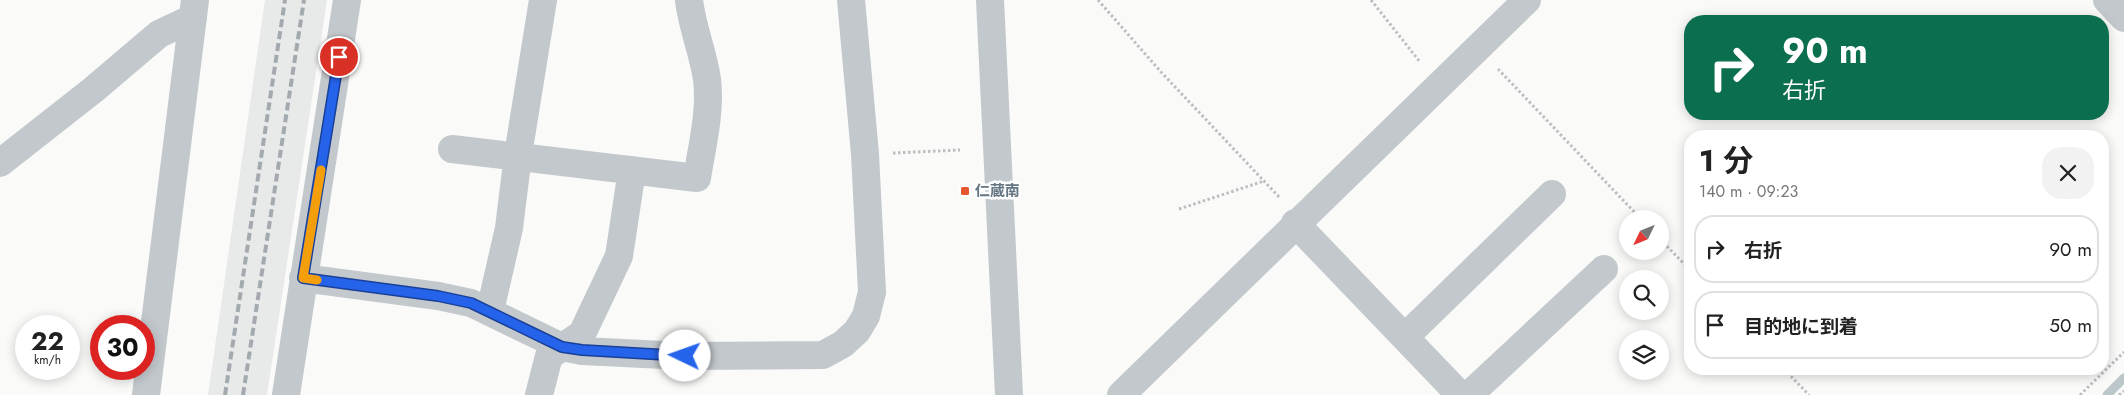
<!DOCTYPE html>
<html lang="ja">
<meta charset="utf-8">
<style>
body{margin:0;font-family:Jost,"Noto Sans JP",sans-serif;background:#f2f2f2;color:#222;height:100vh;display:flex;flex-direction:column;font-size:19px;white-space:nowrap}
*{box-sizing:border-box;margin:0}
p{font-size:16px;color:#767676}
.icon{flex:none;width:28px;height:28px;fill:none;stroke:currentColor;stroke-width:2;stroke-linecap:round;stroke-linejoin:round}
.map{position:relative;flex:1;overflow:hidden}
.sheet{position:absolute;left:1684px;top:130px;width:425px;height:245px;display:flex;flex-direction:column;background:#fff;border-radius:20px;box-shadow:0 2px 12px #0003}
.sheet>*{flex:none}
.hud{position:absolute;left:1684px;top:15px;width:425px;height:105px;border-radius:20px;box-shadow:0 2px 12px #0003;background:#0b6e4f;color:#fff;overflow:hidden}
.needle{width:32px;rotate:227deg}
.buttons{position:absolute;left:1619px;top:210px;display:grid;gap:10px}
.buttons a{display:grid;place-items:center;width:50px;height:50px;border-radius:50%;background:#fff;box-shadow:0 2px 12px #0003;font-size:25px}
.speed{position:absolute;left:15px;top:315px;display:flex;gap:10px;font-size:25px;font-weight:700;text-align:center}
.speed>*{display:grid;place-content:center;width:65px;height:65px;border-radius:50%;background:#fff;box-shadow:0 2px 12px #0003;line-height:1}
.speed small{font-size:12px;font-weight:400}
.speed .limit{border:8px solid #d22;background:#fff;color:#111}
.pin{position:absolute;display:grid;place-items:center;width:42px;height:42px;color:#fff;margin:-21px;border:2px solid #fff;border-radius:50%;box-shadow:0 1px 5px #0007}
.me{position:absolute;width:55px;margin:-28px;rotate:273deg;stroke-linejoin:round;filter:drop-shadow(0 0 4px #0008)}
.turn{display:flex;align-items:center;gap:18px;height:105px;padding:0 15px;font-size:22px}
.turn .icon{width:65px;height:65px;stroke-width:2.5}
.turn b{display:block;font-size:35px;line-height:42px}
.round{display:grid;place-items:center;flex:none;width:52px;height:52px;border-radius:20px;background:#f2f2f2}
.summary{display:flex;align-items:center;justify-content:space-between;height:85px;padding:0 15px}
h1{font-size:30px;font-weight:700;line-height:38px}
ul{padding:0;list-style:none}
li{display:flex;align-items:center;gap:15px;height:68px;margin:0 10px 8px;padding:0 5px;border:2px solid #e0e0e0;border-radius:20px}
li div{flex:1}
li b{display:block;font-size:19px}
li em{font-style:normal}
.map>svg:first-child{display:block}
.built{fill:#e8e9e9}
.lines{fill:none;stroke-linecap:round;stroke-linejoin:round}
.stream{stroke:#bbc7cb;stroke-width:9}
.path{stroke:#bbbfc2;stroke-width:3;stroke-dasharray:2.5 2.5;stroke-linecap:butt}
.minor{stroke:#c3c8cc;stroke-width:28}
.rail{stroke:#a2aab0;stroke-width:4;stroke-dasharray:8 4;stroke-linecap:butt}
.route-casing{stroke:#184099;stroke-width:12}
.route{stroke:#2563eb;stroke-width:9}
.slow{stroke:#f59e0b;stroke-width:9}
.poi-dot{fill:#e4572e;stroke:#fff;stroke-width:2}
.labels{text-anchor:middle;stroke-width:5;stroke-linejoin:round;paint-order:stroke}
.poi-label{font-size:15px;font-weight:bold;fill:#657683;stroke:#fff;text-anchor:start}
</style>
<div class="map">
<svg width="2124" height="395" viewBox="0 0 2124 395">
<rect width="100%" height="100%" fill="#fafaf8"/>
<!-- built -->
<path class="built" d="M265,0H327L267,395H208Z"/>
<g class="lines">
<!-- stream -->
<path class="stream" d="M2107,395L2124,378"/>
<!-- path -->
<path class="path" d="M1098,0L1161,72L1280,198
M1371,0L1420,62
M1498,69L1641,219
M893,153L960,150
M1179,209L1264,181
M1660,239L1690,270
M1784,369L1809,395
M2080,395L2124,352
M2119,395L2124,391"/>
<!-- minor -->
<path class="minor" d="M990,0L1009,395
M2107,0L2124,18
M452,149L697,178C702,146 711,112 707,79C703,52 692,27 689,0
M0,163L93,90L159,34L193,18
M1295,223L1460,395
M303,278L438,296L471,303L562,347L582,351L685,356L823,355L843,344L857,331L866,316L872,292L865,154L851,0
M490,311L509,228L518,155L543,0
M1405,337L1552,194
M146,395L195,0
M286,395L347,0
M539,395L549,356L582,334L619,256L632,170
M1121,395L1527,0
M1469,395L1604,269"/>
<!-- rail -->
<path class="rail" d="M225,395L285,0
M243,395L304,0"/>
</g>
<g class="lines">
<defs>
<path id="route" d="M339,57L303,278L438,296L471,303L562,347L582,350L685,356"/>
</defs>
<!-- route casing -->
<use href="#route" class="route-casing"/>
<!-- route -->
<use href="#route" class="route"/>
<!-- slow -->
<path class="slow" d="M317,280L303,278L321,170"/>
</g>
<!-- markers -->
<rect class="poi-dot" x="960" y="186" width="10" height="10" rx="2.5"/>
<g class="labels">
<!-- poi labels -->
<g class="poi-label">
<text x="975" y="196">仁蔵南</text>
</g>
</g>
</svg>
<div class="buttons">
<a><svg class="needle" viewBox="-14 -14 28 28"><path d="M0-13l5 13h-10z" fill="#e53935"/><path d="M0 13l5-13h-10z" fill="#767676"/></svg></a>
<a><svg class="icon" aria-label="search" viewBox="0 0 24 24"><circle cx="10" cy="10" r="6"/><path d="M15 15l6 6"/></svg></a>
<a><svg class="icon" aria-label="layers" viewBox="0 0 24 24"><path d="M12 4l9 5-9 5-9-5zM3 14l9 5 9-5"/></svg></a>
</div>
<div class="speed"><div>22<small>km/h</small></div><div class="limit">30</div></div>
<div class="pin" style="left:339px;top:57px;background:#d93025"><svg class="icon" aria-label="arrive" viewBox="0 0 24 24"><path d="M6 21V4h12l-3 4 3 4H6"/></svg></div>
<svg class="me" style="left:685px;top:356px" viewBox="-20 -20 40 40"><circle r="19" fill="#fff"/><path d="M0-13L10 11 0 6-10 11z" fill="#2563eb"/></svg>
<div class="hud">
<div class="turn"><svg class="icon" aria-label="right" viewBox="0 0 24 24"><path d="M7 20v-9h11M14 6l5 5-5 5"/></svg><div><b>90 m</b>右折</div></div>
</div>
<section class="sheet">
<div class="summary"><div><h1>1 分</h1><p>140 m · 09:23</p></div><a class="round"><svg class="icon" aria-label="close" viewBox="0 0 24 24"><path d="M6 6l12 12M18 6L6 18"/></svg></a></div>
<ul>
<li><svg class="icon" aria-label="right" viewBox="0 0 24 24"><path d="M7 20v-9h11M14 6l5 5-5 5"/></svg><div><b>右折</b></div><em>90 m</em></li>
<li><svg class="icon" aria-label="arrive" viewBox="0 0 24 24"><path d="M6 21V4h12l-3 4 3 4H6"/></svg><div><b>目的地に到着</b></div><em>50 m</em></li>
</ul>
</section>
</div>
